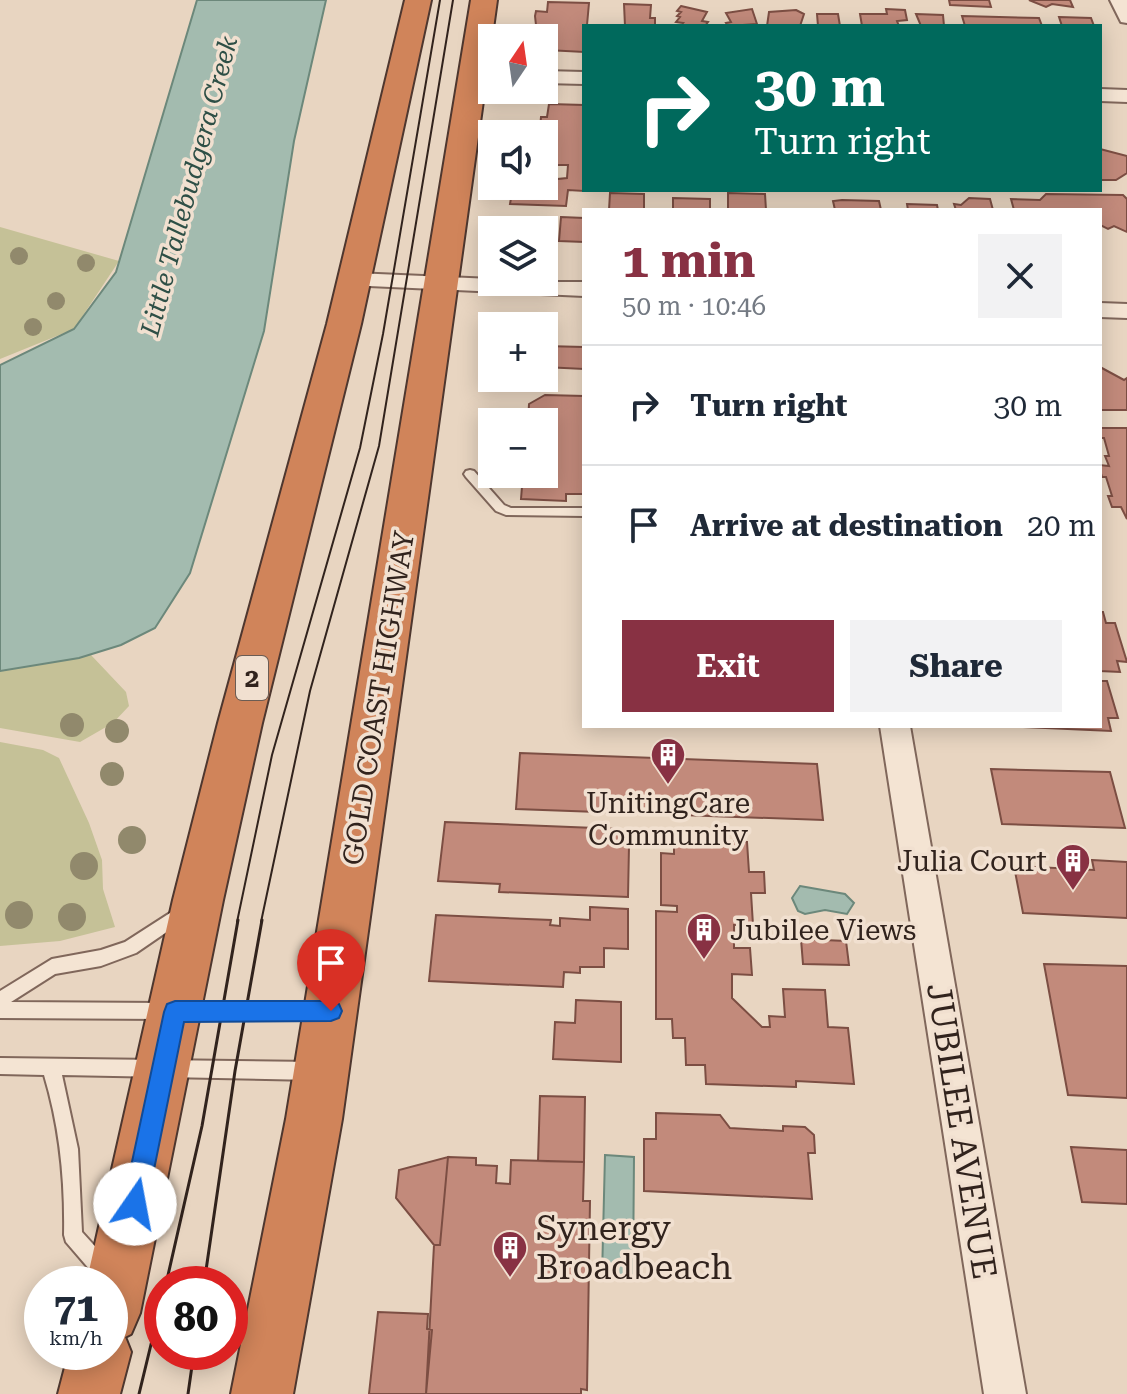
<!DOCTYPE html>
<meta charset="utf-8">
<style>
body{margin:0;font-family:"Roboto Serif",serif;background:#f2f2f3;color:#1f2937;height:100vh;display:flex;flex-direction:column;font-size:30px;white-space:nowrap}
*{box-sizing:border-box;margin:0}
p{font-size:26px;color:#747a83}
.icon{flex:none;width:44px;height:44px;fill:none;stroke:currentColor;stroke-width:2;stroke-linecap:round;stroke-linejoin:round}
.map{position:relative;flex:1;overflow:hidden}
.drawer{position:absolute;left:582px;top:208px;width:520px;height:520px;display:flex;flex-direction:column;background:#fff;border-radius:0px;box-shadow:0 4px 20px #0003}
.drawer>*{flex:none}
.guide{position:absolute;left:582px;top:24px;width:520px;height:168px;border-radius:0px;box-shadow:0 4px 20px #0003;background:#00695c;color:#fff;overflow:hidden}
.needle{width:52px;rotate:13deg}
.tools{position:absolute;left:478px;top:24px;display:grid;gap:16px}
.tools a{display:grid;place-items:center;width:80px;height:80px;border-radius:0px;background:#fff;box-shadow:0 4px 20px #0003;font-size:40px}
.speed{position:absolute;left:24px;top:1266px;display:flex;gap:16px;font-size:40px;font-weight:700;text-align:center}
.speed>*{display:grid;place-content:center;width:104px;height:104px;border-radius:50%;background:#fff;box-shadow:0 4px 20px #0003;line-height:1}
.speed small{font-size:20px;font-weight:400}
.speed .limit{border:12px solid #d22;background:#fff;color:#111}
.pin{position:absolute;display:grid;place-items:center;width:68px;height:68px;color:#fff;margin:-82px -34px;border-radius:50% 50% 50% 0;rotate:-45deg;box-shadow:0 0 8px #0007}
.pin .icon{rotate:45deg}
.me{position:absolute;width:88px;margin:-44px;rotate:12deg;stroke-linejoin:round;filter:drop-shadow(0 0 6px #0008)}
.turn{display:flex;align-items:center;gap:28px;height:168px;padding:0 40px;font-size:36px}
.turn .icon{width:104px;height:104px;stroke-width:2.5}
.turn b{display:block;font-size:56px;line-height:68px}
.round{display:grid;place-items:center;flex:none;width:84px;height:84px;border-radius:0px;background:#f2f2f3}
.head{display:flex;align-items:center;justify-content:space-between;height:136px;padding:0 40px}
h1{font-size:48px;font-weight:700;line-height:60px;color:#883143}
.action{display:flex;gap:16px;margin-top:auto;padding:16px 40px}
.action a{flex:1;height:92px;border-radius:0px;background:#883143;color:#fff;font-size:32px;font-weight:700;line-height:92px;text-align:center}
.action a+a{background:#f2f2f3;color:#1f2937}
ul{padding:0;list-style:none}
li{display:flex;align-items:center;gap:24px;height:120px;padding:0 40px;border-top:2px solid #e0e1e3}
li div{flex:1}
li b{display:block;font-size:30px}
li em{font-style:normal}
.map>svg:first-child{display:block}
.green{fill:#c5c197}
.water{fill:#a3bbaf;stroke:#6c887b;stroke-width:2}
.building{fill:#c28a7b;stroke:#7c4e43;stroke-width:2}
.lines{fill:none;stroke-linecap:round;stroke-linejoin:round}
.lane-casing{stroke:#80675b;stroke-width:4}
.street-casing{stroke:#80675b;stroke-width:4}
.highway-casing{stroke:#4e372f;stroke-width:4}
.lane{fill:#f4e4d3;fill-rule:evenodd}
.street{fill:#f4e4d3;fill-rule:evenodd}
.highway{fill:#d0845a;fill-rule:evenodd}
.tram-far1{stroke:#31231d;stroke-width:2}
.tram{stroke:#31231d;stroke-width:3}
.tree{fill:#91896c}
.route{fill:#1a73e8;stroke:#114b97;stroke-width:2}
.labels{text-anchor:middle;stroke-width:7;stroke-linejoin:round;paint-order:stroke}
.far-water-label{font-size:26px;font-style:italic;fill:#2e4f46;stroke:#f1e0d0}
.shield{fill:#f1e0d0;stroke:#6b5c53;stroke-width:2}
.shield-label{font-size:26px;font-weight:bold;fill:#31231d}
.street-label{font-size:28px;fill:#31231d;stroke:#f1e0d0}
.poi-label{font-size:28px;fill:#31231d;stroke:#f1e0d0}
.near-street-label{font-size:34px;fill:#31231d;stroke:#f1e0d0}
.near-poi-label{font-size:34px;fill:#31231d;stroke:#f1e0d0;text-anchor:start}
</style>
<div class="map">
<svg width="1127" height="1394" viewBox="0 0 1127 1394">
<rect width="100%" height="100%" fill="#e8d5c1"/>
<!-- green -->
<path class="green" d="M0,227L119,261L74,329L0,359Z
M91,655L126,692L129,706L113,723L80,742L0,728V671Z
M0,742L43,750L59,758L89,823L102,860L103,889L115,927L60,941L0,946Z"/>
<!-- water -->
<path class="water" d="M197,0H326L294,141L264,331L190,573L155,628L121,645L79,658L0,671V365L74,329L116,272Z
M800,886L845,894L854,903L847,914L825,910L805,914L798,911L792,898Z
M605,1155L634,1157L633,1278L602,1277Z"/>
<!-- building -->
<path class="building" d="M949,0H989L991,7L950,5Z
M1029,0H1070L1073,7L1052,4L1046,7Z
M548,2L589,3L587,25L597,26H584V52L547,50V43H544L542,34H554L555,25H536L535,16L536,11L547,12Z
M624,4L651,5L650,18H655V26H625Z
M681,6L707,12L702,21L708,22L705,26H680L683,23L676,22L680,17L677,16L681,12L677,11Z
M752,9L757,24L728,26L726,23L731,22L726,13Z
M886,9L905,10L907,20L897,21L899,26H862L860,14H887Z
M796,10L804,14L800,26H767L769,12Z
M817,14H838L840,26H818Z
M916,14L943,15L944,26H921Z
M962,16L1039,18L1042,26H965Z
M1059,17L1091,18L1094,26H1062Z
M549,104L584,105V191L568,190L566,206L510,204L513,186H544L548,180L567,178L568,165H549L550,146H544L545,128H540L541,117H547Z
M1100,149L1127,156V173L1116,180H1100Z
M610,193L644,194V210H609Z
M728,193L765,194L766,210H728Z
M1046,194L1123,195L1127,199V232L1114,226L1108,229L1100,225V210H1014L1011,199L1040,200Z
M673,198L710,199V210H673Z
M969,198L990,199L993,210H956L954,204L961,205Z
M842,200L879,201L881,210H835L833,201Z
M907,204L937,205L938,210H908Z
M561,217L584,218V242L559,241Z
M544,346L584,347V369L544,367Z
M492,349V378H523V387H488Z
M1100,367L1124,380L1127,378V410H1100Z
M545,395L584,396V494H566V501L521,499L523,474H544V422H528L529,404Z
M1100,428H1127V519L1121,507H1112L1108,496H1112L1106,477H1102L1100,470V465L1109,466L1105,456H1109L1104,438H1100Z
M1100,612H1103L1106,623H1115L1127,662L1117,661L1120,672L1100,671Z
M1100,681H1107L1118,718H1108L1111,731L1023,727L1100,726Z
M520,753L817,764L823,820L516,809Z
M991,769L1110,772L1125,828L1002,824Z
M445,822L620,829L619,846H629L628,897L499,892L500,884L438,881Z
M674,839L747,842L749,872H764L765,893H751L753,925H734V948H750L752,975L732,974V998L762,1027H770L769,1016L785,1017L783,989L825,990L828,1027L848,1028L854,1084L796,1081V1087L706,1084L705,1065H686L685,1038H673L672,1019H656V911L677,912V906L661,905V853L674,854Z
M1092,860L1127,862V918L1023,913L1014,866L1094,870Z
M590,907L628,909V949L604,948V967H580V973L564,972L563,987L429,981L436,915L551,920L550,925L560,926V918L590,920Z
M801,939L846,941L849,965L803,964Z
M1044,964L1127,966V1098L1068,1095Z
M576,1000L621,1002V1062L553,1059L555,1022L575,1023Z
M540,1096L585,1097L584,1162L538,1161Z
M656,1113L720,1115L730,1128L783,1131V1126L805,1127L814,1135L815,1153H808L812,1199L644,1191V1139H656Z
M1071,1147L1127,1150V1204L1082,1202Z
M448,1157L476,1158V1165L497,1166L496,1183L510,1184L511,1160L584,1162L583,1201H590L587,1390L581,1389V1394H426L434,1245H440Z
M448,1157L440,1245H434L396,1198L399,1170Z
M378,1312L428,1314L427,1329L432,1330L426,1394H369Z"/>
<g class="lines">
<defs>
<path id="lane" d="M470,470L474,471L504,505L511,508H584V516L506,515L496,511L466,477L464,474L466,471Z
M184,904L190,906L192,911L190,916L136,953L101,966L55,974L11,1002L164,1003L170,1005L172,1011L170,1017L164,1019L0,1018V991L52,959L101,950L125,942Z
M320,1003L326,1005L328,1011L326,1017L320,1019L184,1020L178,1018L176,1012L178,1006L184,1004Z
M0,1058L313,1062L319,1065L322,1071L319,1077L313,1080L62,1075L78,1149L82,1232L111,1264L113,1271L111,1278L104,1280L97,1278L66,1242L64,1235C65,1180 60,1128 44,1075L0,1074Z"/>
<path id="street" d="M1110,0H1127V23L1121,22Z
M544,71L584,72V84L544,83Z
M1100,89L1127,90V102L1100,101Z
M355,273L492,279V282H584V296L347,285L344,280L347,275Z
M1100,303L1127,304V318L1100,317Z
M880,726H910L1026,1394H984Z"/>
<path id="highway" d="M405,0H431L361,324L262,723L223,900L140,1313L131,1334L125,1337L131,1352L120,1394H58L69,1352H110V1284H86L173,900L218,723L327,324Z
M471,0H497L342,1119L293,1394H231L286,1119Z"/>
</defs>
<!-- lane casing -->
<use href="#lane" class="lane-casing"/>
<!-- street casing -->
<use href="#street" class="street-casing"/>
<!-- highway casing -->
<use href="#highway" class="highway-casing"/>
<!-- lane -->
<use href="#lane" class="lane"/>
<!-- street -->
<use href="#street" class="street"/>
<!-- highway -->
<use href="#highway" class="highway"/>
<!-- tram-far1 -->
<path class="tram-far1" d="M237,922L272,755L360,448L383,334L440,0
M261,922L310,691L379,446L453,0"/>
<!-- tram -->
<path class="tram" d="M166,1284L202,1126L238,920
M204,1284L235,1071L262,920
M139,1394L162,1299
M188,1394L194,1352"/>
</g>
<!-- trees -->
<g class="tree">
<circle cx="19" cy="256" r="9"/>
<circle cx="86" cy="263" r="9"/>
<circle cx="56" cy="301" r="9"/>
<circle cx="33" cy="327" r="9"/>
<circle cx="72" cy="725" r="12"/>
<circle cx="117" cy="731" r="12"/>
<circle cx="112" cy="774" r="12"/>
<circle cx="132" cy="840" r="14"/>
<circle cx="84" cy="866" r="14"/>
<circle cx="19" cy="915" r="14"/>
<circle cx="72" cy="917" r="14"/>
</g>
<!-- route -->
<path class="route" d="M175,1001H331L339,1004L342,1011L339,1018L331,1021L184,1022L147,1204L143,1213L135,1216L126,1213L123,1204L164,1012L167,1004Z"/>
<!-- icons -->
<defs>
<symbol id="building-pin" viewBox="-11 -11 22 30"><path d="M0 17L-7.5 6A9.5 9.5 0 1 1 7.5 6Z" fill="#883143" stroke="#f1e0d0"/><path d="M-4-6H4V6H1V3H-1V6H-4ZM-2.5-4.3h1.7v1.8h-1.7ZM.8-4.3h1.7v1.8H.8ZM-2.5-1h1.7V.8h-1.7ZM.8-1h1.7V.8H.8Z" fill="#fff"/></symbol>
</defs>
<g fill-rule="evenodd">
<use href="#building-pin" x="648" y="735" width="40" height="54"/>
<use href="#building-pin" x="1053" y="841" width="40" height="54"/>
<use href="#building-pin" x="684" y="910" width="40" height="54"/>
<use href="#building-pin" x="490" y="1228" width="40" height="54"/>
</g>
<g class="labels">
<!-- far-water labels -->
<g class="far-water-label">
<text transform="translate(189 186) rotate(-75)" y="9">Little Tallebudgera Creek</text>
</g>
<!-- shield labels -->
<rect class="shield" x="236" y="656" width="32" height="44" rx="6"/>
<g class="shield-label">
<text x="252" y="687">2</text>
</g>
<!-- street labels -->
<g class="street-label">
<text transform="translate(378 698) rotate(-81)" y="10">GOLD COAST HIGHWAY</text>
</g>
<!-- poi labels -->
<g class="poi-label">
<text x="668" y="813">UnitingCare<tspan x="668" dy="32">Community</tspan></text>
<text x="1047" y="871" text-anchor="end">Julia Court</text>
<text x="730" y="940" text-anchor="start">Jubilee Views</text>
</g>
<!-- near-street labels -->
<g class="near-street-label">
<text transform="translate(962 1131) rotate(81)" y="12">JUBILEE AVENUE</text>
</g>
<!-- near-poi labels -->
<g class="near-poi-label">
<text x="536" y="1240">Synergy<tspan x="536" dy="39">Broadbeach</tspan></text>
</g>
</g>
</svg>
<div class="tools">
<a><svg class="needle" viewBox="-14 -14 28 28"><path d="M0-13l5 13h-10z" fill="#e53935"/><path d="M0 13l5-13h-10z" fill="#747a83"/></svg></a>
<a><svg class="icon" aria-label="sound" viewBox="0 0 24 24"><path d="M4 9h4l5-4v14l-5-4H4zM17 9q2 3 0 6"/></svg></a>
<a><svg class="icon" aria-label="layers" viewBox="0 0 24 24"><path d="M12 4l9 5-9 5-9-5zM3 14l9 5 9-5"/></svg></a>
<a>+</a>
<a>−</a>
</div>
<div class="speed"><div>71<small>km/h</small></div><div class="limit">80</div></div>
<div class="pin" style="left:331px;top:1011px;background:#d93025"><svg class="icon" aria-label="arrive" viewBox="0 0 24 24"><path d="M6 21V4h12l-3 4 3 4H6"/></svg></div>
<svg class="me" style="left:135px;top:1204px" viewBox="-20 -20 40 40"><circle r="19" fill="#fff"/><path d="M0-13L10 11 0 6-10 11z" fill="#1a73e8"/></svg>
<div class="guide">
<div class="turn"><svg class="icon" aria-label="right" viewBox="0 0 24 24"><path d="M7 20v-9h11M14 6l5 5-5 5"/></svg><div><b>30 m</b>Turn right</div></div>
</div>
<section class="drawer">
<div class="head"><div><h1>1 min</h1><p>50 m · 10:46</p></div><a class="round"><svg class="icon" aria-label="close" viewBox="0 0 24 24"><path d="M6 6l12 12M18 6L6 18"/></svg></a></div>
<ul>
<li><svg class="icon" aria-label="right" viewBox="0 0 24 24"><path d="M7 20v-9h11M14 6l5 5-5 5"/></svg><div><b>Turn right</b></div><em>30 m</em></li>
<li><svg class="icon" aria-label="arrive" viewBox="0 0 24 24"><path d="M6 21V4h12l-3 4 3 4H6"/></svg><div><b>Arrive at destination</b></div><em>20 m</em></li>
</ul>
<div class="action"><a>Exit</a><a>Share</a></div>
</section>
</div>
